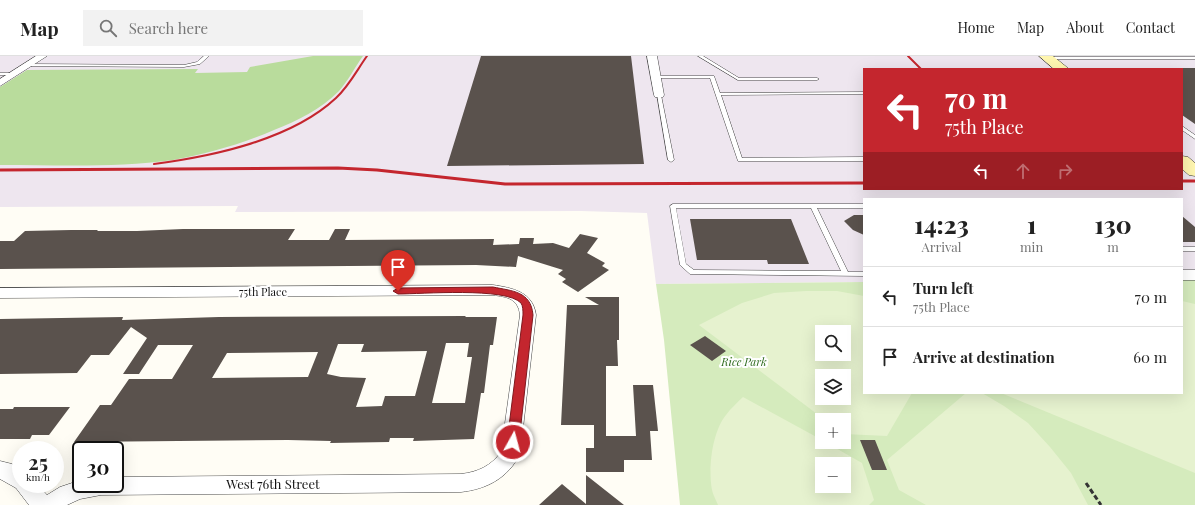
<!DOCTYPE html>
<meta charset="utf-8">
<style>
body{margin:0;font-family:"Playfair Display",serif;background:#f2f2f2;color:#222;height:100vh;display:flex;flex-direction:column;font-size:15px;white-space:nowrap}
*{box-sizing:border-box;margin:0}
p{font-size:13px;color:#767676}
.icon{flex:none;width:22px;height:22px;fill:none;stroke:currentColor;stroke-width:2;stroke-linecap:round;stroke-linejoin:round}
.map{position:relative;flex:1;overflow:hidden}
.panel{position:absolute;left:863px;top:142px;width:320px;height:196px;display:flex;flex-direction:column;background:#fff;border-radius:0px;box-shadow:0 4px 16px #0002}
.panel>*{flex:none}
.top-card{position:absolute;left:863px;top:12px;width:320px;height:122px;border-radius:0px;box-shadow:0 4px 16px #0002;background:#c4262e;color:#fff;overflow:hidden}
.fabs{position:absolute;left:815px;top:269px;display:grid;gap:8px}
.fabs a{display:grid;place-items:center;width:36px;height:36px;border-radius:0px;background:#fff;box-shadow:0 4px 16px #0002;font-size:20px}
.speed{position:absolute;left:12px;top:385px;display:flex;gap:8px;font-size:20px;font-weight:700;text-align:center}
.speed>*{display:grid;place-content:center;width:52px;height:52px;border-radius:50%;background:#fff;box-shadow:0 4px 16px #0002;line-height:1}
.speed small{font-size:10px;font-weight:400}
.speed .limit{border:2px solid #111;border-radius:6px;background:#fff;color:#111}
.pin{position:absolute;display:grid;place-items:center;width:34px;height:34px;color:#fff;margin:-41px -17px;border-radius:50% 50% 50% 0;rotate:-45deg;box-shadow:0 0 4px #0007}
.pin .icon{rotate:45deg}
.me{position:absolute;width:44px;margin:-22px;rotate:7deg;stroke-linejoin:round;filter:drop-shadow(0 0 3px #0008)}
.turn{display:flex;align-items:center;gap:14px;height:84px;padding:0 16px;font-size:18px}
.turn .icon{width:52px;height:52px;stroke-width:2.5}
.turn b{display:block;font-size:28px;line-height:34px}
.lanes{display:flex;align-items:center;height:38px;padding:0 16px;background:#0003;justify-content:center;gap:20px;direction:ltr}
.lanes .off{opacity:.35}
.eta{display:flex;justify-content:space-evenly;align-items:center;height:68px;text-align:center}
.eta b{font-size:24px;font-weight:800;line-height:28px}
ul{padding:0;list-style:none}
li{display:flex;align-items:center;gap:12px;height:60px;padding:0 16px;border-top:1px solid #e0e0e0}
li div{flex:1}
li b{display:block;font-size:15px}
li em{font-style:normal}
header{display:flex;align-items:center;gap:24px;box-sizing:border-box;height:56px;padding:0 20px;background:#fff;border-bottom:1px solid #e0e0e0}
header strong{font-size:19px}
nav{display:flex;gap:22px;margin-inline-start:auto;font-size:14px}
.search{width:280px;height:36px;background:#f2f2f2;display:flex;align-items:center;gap:10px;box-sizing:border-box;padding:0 14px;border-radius:0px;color:#767676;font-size:15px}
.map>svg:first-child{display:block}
.industrial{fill:#eee6ef;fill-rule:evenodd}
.green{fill:#d5ebbd;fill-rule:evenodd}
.forest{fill:#b9dc9c}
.pitch{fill:#e6f2cf;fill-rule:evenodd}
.building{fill:#5a524d;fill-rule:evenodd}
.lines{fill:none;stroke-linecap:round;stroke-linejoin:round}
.lane-casing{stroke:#444;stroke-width:1}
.street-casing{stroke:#444;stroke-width:1}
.secondary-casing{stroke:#333;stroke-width:1}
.path{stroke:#333;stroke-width:3;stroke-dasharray:5 2.5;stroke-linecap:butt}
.lane{fill:#fff;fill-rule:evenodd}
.street{fill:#fff;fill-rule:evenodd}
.secondary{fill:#fff6b0;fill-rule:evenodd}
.rail-far1{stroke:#c4262e;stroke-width:2}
.rail{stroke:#c4262e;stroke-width:3}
.route{fill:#c4262e;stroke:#7f191e}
.labels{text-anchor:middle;stroke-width:4;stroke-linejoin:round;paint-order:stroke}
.street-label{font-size:11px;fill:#111;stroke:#fff}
.park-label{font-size:11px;font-style:italic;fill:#2f6b1f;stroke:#fff}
.near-street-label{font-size:13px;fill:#111;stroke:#fff}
</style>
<header>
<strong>Map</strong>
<div class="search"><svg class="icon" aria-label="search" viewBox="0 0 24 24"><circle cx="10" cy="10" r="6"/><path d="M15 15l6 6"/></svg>Search here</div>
<nav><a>Home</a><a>Map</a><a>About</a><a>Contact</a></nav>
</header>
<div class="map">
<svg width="1195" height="449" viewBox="0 0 1195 449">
<rect width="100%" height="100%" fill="#fffdf5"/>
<!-- industrial -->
<path class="industrial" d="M0,0H1195V222L1182,223V143H864V226L656,228L647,157L581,155L235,156L238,150L0,151ZM864,13H1182V133H864Z"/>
<!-- green -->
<path class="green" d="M1195,222V449H680L664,284L656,228L864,226V337H1182V223ZM822,276H844V298H822ZM822,320H844V342H822ZM822,364H844V386H822ZM822,408H844V430H822Z"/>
<!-- forest -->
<path class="forest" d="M313,0H363C355,11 348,25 339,35C321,53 297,65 274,74C242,88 207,98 173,104C116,112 57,109 0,109V31L27,14L198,13L195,17L247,16L250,11Z"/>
<!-- pitch -->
<path class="pitch" d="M806,235H837L864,240V337H912L887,380L844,378V364H825L699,269L742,247L774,237ZM822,276H844V298H822ZM822,320H844V342H822Z
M1182,245L1195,248V417L1001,337H1182Z
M966,337H982L1004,350L1028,367L1050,391L1071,417L1088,449H926L899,434L887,404Z
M743,341L822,384V386H825L862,407L874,444L869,449H718C716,444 713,439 712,434C708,413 712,376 726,359C731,352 737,347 743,341ZM822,408H844V430H822Z"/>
<!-- building -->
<path class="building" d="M481,0H631L644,108L447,110Z
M1182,12H1195V68L1182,59Z
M854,159H864V179L853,174L844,165Z
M1182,160L1195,171V186H1182Z
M690,163H791L809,208H768L767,204H697Z
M183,173H295L288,184H329L335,173H350L345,184L494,183L493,189L519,188L520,182H534L533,188L553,187L569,192L580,178L598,182L587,197L605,207L602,210L609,214L578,236L562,226L566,223L558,218L563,214L518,200L516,211L476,209L0,213V185H14L25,175L71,174H98L97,175H137Z
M585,241H619V284H617L618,310H606V380H636L633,329H653L658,375H650L652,404H624V416H586V392H594V369H561L567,249H599Z
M466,260L465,261H497L493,289H490L484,337H481L474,383L413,385L414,382H390L389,386L330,387L331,385L288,384L74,386L100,349H111L129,323H172L193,289H158L139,318H123L147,282L131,271L109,299H91L77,317L0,318V263L123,261L122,264L219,261ZM446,287H469L467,301H472L465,347H432ZM338,288H364L361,296L427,295L415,340H385L382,350L356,351L366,322L341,321L327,318ZM318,296L308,321L212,322L227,297Z
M705,280L726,295L712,305L690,289Z
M14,351H70L49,379H32L30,383H0V353H13Z
M860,384H875L887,414H872Z
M586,419L624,449H539L562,428L586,448Z"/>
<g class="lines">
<defs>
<path id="lane" d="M204,0H209L200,8L184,11L27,10L25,9L27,8L184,9L197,6Z
M698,0H703L739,22H817L819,23L817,24H738Z
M1046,1H1195V3H1046Z
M0,17H13L15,18L13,19H0Z
M654,20H714L720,37L864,36V38L721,39L742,102L864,101V105H738L710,22H656L654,21Z
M657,38L661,39L674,104L671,106L668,104Z
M1182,70L1195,79V83L1182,74Z
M673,148H864V152H817L848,216H864V220L690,218L680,209L670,150ZM676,152H811L841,215L694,214L686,208Z
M1182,191H1195V195H1182Z"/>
<path id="street" d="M36,0H47L0,30V23Z
M647,0H657L664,39L663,41H655L654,39Z
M1182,214H1195V224H1182Z
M493,229C513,232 533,236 536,259L520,398C508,422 487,433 461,436L101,439L80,443L67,449H29L16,432L0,423V405L12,408L21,414V428H37L47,439L60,431L81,424V428H115V421L461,418C478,416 491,410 501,396L520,259C518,242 507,241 493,239L0,242V232Z"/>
<path id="secondary" d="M1039,0H1053L1069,13H1054Z
M1182,100L1188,101L1195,107V120L1189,119L1182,113Z"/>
</defs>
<!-- lane casing -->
<use href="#lane" class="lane-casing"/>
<!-- street casing -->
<use href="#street" class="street-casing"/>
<!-- secondary casing -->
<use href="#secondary" class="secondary-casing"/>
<!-- path -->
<path class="path" d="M1086,427L1101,449"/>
<!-- lane -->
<use href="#lane" class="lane"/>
<!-- street -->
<use href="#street" class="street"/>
<!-- secondary -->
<use href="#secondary" class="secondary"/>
<!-- rail-far1 -->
<path class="rail-far1" d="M908,0L921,13
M154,108C214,100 291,84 336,42C349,30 357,14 367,0"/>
<!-- rail -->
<path class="rail" d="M0,114L338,112L377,114L505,128L864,127
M1182,125H1195"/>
</g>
<!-- route -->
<path class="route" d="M493,231C512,235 531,235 533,259L519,386L517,389L513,391L509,389L507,386L523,259C523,255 523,250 521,247C506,231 421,238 398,238L393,235L398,232Z"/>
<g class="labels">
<!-- street labels -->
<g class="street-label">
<text x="263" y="240">75th Place</text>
</g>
<!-- park labels -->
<g class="park-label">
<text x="744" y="310">Rice Park</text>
</g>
<!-- near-street labels -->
<g class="near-street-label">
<text x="273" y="433">West 76th Street</text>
</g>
</g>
</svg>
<div class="fabs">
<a><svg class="icon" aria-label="search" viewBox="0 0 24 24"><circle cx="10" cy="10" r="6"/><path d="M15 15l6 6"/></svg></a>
<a><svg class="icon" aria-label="layers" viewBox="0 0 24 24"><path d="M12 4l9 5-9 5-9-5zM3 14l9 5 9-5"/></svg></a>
<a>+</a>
<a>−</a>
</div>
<div class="speed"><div>25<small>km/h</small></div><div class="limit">30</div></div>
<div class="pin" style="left:398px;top:235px;background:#d93025"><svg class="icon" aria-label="arrive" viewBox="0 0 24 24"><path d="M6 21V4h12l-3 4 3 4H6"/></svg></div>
<svg class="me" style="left:513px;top:386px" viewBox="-20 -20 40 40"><circle r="17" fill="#c4262e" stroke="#fff" stroke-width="3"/><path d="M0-11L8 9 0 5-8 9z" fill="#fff"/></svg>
<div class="top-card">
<div class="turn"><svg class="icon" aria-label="left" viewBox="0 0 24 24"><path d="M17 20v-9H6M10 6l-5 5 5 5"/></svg><div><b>70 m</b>75th Place</div></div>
<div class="lanes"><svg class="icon" aria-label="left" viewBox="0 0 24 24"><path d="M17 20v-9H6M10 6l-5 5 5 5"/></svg><svg class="icon off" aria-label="ahead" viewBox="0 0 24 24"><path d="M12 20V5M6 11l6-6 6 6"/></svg><svg class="icon off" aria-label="right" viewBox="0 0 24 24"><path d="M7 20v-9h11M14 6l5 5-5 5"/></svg></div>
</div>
<section class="panel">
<div class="eta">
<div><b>14:23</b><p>Arrival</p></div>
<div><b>1</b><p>min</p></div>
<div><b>130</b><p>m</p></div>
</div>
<ul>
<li><svg class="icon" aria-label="left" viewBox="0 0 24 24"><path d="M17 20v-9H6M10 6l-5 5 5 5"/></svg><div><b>Turn left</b><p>75th Place</p></div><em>70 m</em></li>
<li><svg class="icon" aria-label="arrive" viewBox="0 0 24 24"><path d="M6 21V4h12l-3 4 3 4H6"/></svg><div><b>Arrive at destination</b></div><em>60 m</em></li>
</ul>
</section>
</div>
